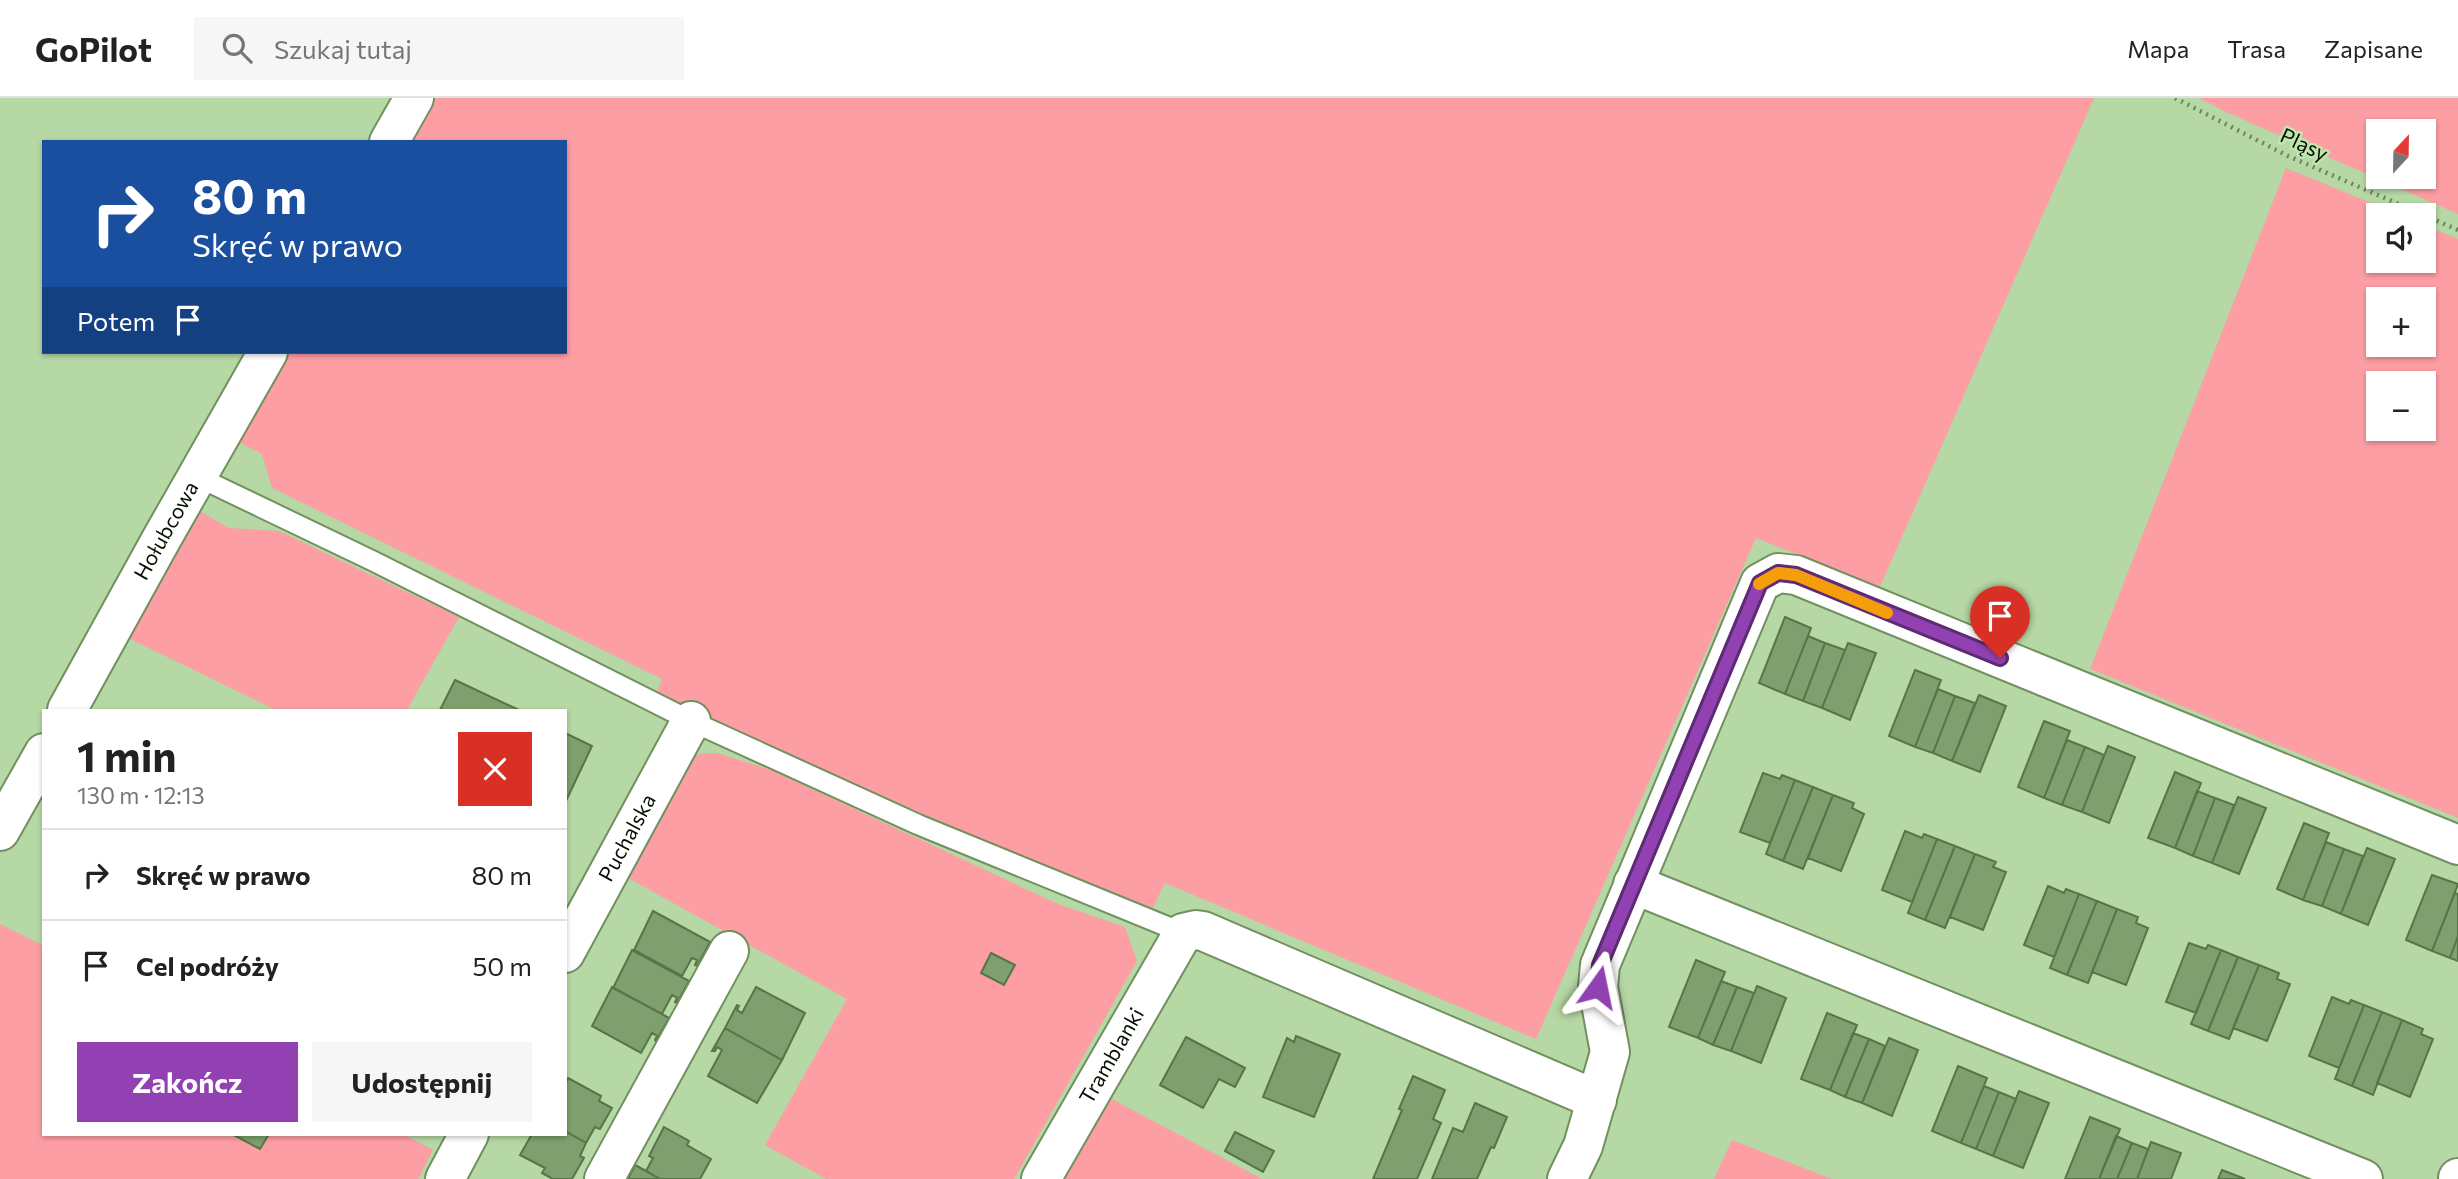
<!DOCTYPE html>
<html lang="pl">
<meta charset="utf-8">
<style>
body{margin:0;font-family:Commissioner,sans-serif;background:#f6f6f6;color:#222;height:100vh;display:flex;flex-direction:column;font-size:26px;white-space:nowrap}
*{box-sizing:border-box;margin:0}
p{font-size:23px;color:#767676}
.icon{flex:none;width:38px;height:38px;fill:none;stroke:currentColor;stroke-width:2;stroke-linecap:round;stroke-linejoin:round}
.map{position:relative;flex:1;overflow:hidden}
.panel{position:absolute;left:42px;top:611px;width:525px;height:427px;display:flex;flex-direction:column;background:#fff;border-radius:0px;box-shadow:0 2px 5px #0004}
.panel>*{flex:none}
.guide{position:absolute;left:42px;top:42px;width:525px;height:214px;border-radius:0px;box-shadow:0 2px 5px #0004;background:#1a4fa0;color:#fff;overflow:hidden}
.needle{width:46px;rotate:22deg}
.buttons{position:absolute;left:2366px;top:21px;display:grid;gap:14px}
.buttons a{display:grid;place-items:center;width:70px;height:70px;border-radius:0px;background:#fff;box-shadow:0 2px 5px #0004;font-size:35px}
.pin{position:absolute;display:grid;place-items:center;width:60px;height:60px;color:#fff;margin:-72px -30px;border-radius:50% 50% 50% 0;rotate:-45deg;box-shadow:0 0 7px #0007}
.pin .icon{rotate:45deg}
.me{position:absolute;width:77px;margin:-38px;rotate:12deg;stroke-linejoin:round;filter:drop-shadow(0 0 5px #0008)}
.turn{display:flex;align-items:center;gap:24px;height:147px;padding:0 35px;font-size:32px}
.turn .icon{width:91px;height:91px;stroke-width:2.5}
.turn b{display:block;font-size:49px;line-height:60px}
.then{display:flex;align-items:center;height:66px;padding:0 35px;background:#0003;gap:14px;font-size:26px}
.round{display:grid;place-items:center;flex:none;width:74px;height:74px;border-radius:0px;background:#f6f6f6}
.headline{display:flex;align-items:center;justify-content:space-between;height:119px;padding:0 35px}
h1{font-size:42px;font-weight:700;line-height:52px}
.button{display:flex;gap:14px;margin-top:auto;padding:14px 35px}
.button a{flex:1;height:80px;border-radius:0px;background:#9141b1;color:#fff;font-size:28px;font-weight:700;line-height:80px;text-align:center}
.button a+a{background:#f6f6f6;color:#222}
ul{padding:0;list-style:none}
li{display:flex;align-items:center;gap:21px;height:91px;padding:0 35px;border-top:2px solid #e0e0e0}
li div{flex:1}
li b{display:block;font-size:26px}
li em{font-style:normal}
header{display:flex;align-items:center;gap:42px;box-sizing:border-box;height:98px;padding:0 35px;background:#fff;border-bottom:2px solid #e0e0e0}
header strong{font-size:33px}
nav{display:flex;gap:38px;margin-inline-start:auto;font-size:24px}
.search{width:490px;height:63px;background:#f6f6f6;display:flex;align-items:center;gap:18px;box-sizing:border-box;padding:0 24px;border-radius:0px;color:#767676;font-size:26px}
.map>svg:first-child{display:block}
.green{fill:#fd9da4;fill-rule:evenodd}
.building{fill:#7f9f6e;stroke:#577546;stroke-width:2}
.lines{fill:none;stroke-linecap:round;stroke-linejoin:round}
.lane-casing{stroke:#71905f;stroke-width:23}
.street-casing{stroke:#71905f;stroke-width:42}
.path{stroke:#6c8460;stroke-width:4.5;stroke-dasharray:2 5;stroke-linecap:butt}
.lane{stroke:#fff;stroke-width:19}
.street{stroke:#fff;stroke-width:38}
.route-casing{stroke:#5e2a73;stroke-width:18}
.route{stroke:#9141b1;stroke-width:12}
.slow{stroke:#f59e0b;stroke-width:12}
.labels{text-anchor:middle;stroke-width:5;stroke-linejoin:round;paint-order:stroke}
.street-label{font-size:21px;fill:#061102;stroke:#c2e5b0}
</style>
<header>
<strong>GoPilot</strong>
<div class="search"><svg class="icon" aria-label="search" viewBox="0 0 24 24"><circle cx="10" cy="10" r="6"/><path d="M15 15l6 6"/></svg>Szukaj tutaj</div>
<nav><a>Mapa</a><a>Trasa</a><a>Zapisane</a></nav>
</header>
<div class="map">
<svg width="2458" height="1081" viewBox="0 0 2458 1081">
<rect width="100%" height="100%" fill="#b6d8a4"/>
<!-- green -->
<path class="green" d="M430,0H2094L1880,489L1756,440L1536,941L1165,785L1151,813L930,719L655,598L662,581L272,390L262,356L235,342L286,254H565V44H405Z
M2199,0H2458V116L2226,14ZM2378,33H2424V79H2378Z
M2286,70L2400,117H2378V163H2424V127L2458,141V720L2090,571ZM2378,201H2424V247H2378ZM2378,285H2424V331H2378Z
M196,411L229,430L279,433L459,519L407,612H276L126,539Z
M704,655H717L771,672L1058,806L1125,829L1137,863L1014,1081H826L765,1047L847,901L628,780L693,658Z
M0,826L44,848V1036H403L433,1052L418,1081H0Z
M1110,1000L1262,1081H1065Z
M1732,1042L1832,1081H1714Z"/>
<!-- building -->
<path class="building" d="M1785,519L1811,530L1785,596L1759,585Z
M1808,538L1825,545L1803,603L1785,596Z
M1825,545L1845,552L1822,610L1803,603Z
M1848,545L1876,555L1850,622L1822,610Z
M1915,572L1941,582L1915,649L1889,638Z
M455,582L519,612H440Z
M1938,591L1955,598L1933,655L1915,649Z
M1979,597L2006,608L1980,674L1952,663Z
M1955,598L1975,605L1952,663L1933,655Z
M2044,623L2070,633L2044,700L2018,689Z
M565,635L592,648L565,705Z
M2067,642L2085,649L2062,707L2044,700Z
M2108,648L2135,659L2109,725L2082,714Z
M2085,649L2104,657L2082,714L2062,707Z
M2175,674L2201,685L2175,750L2148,740Z
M1763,675L1780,681L1782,677L1795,682L1770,745L1740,734Z
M1795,682L1813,689L1783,763L1766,756Z
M1813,689L1833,697L1803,771L1783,763Z
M2197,693L2215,700L2193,758L2175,750Z
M1833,697L1854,705L1852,710L1864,716L1841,773L1808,760Z
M2238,699L2266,710L2239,776L2212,765Z
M2215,700L2234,707L2212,765L2193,758Z
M2304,725L2329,735L2303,802L2277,791Z
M1905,733L1922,740L1924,736L1937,741L1912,804L1882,792Z
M1937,741L1955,748L1925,822L1908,815Z
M2326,744L2344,751L2322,808L2303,802Z
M1955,748L1975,756L1945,830L1925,822Z
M2367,750L2395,761L2368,827L2341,816Z
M2344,751L2363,758L2341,816L2322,808Z
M1975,756L1996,764L1993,769L2006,774L1983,832L1950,819Z
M2432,777L2458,786L2432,853L2406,842Z
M2048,788L2064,795L2066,791L2079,796L2054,859L2024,847Z
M2455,795L2458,796V838L2450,860L2432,853Z
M2079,796L2097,803L2067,877L2050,870Z
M2097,803L2117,811L2088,885L2067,877Z
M2117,811L2138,819L2136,825L2148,830L2126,887L2092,874Z
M653,813L710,844L697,868L695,867L697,862L692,860L682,878L634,852Z
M2458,838V863L2450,860Z
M2189,845L2206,851L2208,847L2221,852L2196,915L2166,904Z
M632,852L689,883L677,905L675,904L677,900L672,897L662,916L613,890Z
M2221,852L2238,859L2208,933L2191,926Z
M991,855L1015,867L1004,887L981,875Z
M2238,859L2259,867L2229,941L2208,933Z
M1696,862L1725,874L1698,940L1669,929Z
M2259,867L2279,875L2277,881L2290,886L2267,943L2233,930Z
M1721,883L1737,889L1713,947L1698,940Z
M1757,888L1786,900L1761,965L1731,953Z
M612,889L669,920L656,943L655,942L657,938L652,935L641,955L592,928Z
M756,889L805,915L782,962L725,930L737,907L739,908L737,912L742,915Z
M1737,889L1754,895L1731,953L1713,947Z
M2332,899L2349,906L2351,902L2364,907L2339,970L2309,958Z
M2364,907L2382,914L2352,988L2335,981Z
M2382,914L2402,922L2373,997L2352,988Z
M1827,915L1857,927L1830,992L1801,981Z
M2402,922L2423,931L2421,936L2433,941L2410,999L2377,985Z
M725,930L782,962L757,1005L708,978L722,952L717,949L715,953H712Z
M1853,935L1869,941L1845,999L1830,992Z
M1296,938L1340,956L1314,1019L1263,999L1287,940L1294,944Z
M1186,939L1245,970L1235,989L1219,981L1203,1010L1160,987Z
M1889,940L1918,952L1892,1018L1862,1005Z
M1869,941L1885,948L1862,1005L1845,999Z
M1958,968L1987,980L1961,1045L1932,1033Z
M1413,978L1445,992L1433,1021L1441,1025L1417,1081H1373L1402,1012L1399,1011Z
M568,980L601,998L599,1003L612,1010L600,1031L595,1029L586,1045L565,1033V986Z
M1984,988L1999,994L1976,1051L1961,1045Z
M2019,993L2049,1005L2023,1070L1993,1058Z
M1999,994L2016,1001L1993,1058L1976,1051Z
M1475,1005L1507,1019L1494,1050L1491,1049L1477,1081H1432L1453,1030L1463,1034Z
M2090,1019L2120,1031L2099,1081H2065Z
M664,1029L689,1043L687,1047L711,1061L700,1081H660L646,1073L653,1060L649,1058Z
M565,1033L586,1045L580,1058L584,1060L572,1081H553L542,1075L545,1070L520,1057L532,1036H565Z
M1235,1034L1274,1053L1263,1074L1225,1053Z
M232,1036H269L260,1051Z
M2116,1038L2132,1045L2117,1081H2099Z
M2151,1044L2181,1055L2171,1081H2137Z
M2132,1045L2148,1051L2137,1081H2117Z
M635,1067L646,1073L660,1081H628Z
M2222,1072L2245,1081H2218Z"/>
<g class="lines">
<defs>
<path id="lane" d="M196,378L373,463L691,623L919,727L1183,835"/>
<g id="street">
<path d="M389,44L414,0"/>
<path id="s1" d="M67,612L162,440L268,254"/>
<path d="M0,733L44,655"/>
<path d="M1633,786L2363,1081"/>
<path id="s2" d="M565,855L691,623"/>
<path d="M445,1081L469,1036"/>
<path d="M604,1081L729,853"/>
<path id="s3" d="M1041,1081L1183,835L1196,832L1203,833L1597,1002"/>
<path d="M1567,1081L1583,1048L1610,954L1598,889L1600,867L1760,485L1778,475L1796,477L2458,747"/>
<path d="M2458,1081V1080"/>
</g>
</defs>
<!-- lane casing -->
<use href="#lane" class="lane-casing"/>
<!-- street casing -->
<use href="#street" class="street-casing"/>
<!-- path -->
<path class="path" d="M2175,0L2288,58L2424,117
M2424,117L2458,132"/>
<!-- lane -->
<use href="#lane" class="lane"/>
<!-- street -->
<use href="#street" class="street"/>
</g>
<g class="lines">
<defs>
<path id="route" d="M1598,889L1600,867L1760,485L1778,475L1796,477L2000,560"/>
</defs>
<!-- route casing -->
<use href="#route" class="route-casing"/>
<!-- route -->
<use href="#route" class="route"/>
<!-- slow -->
<path class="slow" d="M1759,486L1778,475L1796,477L1887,515"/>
</g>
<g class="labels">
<!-- street labels -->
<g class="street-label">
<text transform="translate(2304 47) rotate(25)" y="7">Pląsy</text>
<text dy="7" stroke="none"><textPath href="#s1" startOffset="205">Hołubcowa</textPath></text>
<text dy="7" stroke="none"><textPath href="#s2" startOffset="131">Puchalska</textPath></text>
<text dy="7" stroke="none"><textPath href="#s3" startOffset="142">Tramblanki</textPath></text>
</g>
</g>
</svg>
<div class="buttons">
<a><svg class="needle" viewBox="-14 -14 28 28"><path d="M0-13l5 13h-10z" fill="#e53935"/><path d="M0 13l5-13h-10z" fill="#767676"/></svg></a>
<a><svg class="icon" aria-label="sound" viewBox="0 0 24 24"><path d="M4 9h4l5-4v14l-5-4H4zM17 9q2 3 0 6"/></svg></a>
<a>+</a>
<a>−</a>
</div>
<div class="pin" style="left:2000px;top:560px;background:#d93025"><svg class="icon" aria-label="arrive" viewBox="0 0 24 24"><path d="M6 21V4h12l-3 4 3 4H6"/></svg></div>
<svg class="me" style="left:1598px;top:889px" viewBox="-20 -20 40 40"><path d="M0-17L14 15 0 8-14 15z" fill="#9141b1" stroke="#fff" stroke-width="4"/></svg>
<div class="guide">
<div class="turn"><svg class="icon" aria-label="right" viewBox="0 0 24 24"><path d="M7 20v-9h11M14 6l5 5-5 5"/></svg><div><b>80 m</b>Skręć w prawo</div></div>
<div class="then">Potem<svg class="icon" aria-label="arrive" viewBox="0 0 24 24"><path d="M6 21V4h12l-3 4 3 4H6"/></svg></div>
</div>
<section class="panel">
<div class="headline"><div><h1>1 min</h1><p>130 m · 12:13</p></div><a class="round" style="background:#d93025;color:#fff"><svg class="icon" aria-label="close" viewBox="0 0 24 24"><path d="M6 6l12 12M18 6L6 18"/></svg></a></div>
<ul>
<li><svg class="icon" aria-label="right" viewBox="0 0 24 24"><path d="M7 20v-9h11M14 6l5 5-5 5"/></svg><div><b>Skręć w prawo</b></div><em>80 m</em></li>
<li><svg class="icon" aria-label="arrive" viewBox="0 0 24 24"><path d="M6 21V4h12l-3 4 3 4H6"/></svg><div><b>Cel podróży</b></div><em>50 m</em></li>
</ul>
<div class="button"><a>Zakończ</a><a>Udostępnij</a></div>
</section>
</div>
